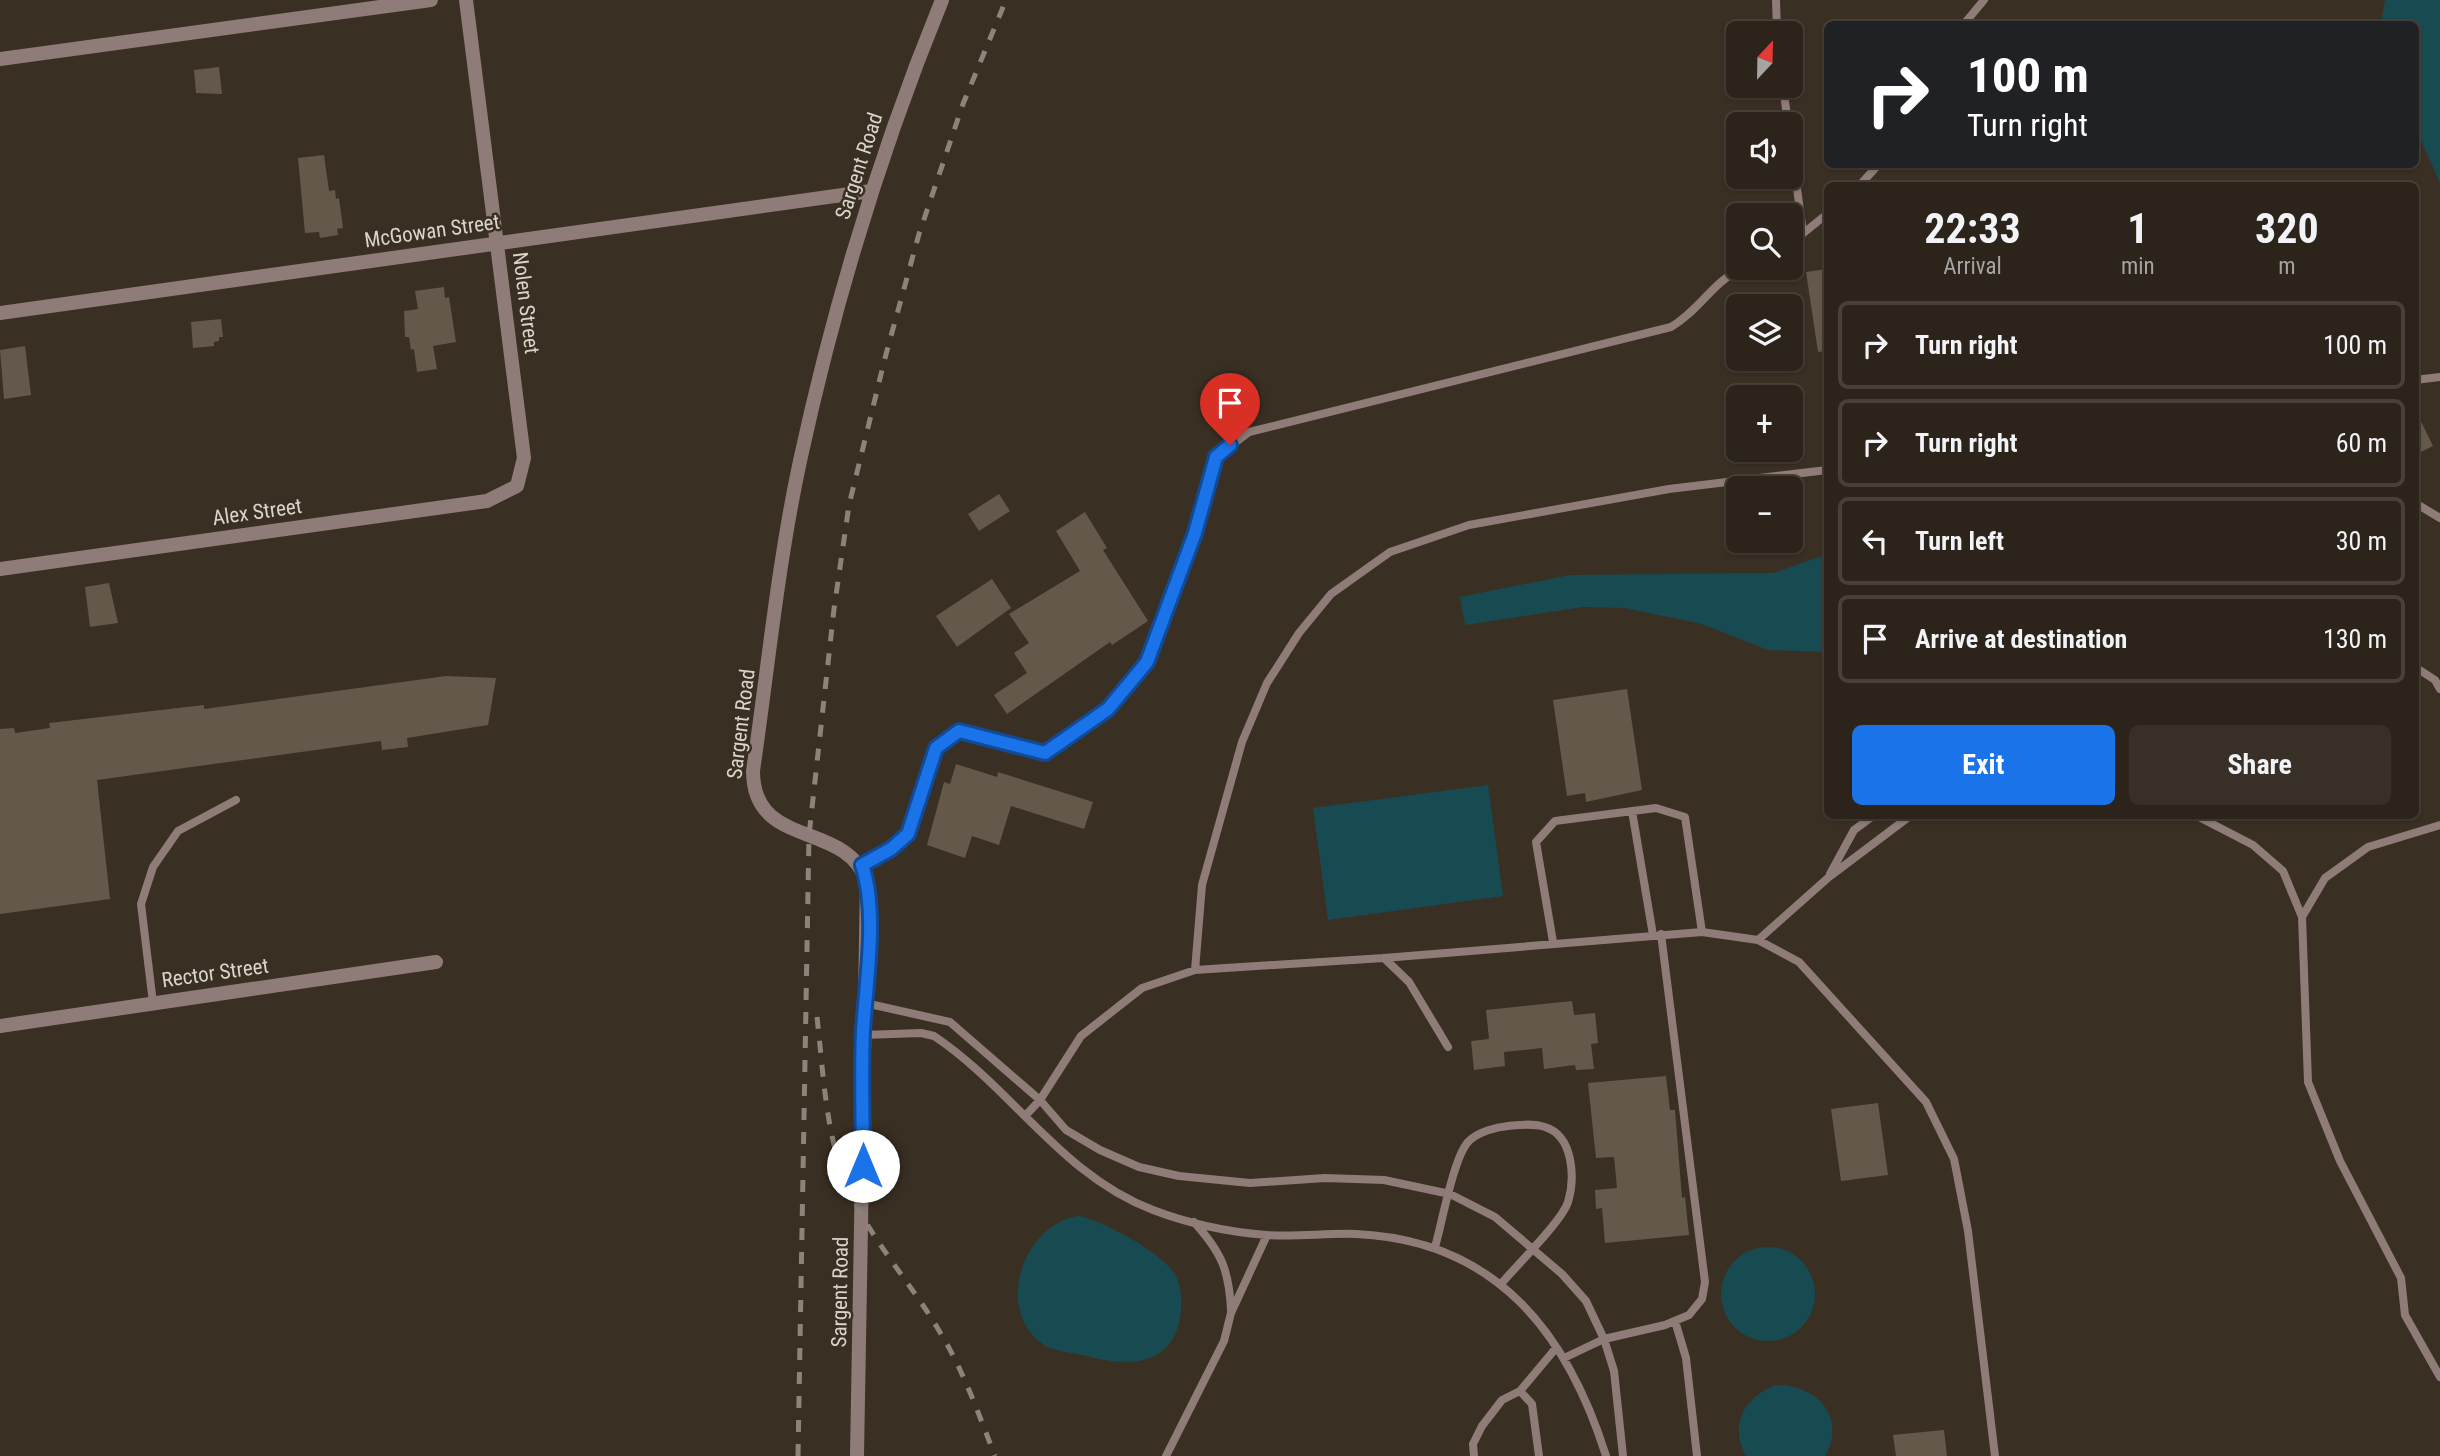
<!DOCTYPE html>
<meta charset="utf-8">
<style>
body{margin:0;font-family:"Roboto Condensed",sans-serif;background:#382f27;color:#f1f3f6;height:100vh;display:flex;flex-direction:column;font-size:26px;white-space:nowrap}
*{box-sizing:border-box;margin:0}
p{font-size:23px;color:#a6a4a2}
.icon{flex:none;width:38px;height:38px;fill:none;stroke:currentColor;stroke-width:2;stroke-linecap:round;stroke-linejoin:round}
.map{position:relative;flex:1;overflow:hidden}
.drawer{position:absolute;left:1824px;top:182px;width:595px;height:637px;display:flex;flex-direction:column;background:#2c231a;border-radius:10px;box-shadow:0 2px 5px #0004,0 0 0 2px #484039}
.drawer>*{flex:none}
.guide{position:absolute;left:1824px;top:21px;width:595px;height:147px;border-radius:10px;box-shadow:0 2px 5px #0004,0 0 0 2px #484039;background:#202124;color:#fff;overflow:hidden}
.needle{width:46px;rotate:22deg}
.controls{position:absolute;left:1726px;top:21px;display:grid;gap:14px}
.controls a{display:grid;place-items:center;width:77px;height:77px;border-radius:10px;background:#2c231a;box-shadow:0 2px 5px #0004,0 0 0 2px #484039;font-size:35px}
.pin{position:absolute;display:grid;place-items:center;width:60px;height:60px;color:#fff;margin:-72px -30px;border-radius:50% 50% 50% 0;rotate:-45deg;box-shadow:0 0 7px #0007}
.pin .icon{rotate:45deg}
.me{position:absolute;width:77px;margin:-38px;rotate:0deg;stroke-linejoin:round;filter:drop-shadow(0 0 5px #0008)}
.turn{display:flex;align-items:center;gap:24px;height:147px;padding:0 28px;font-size:32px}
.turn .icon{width:91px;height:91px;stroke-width:2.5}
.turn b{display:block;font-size:49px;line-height:60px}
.eta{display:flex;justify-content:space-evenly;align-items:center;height:119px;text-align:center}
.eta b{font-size:42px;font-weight:700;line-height:49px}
.button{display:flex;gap:14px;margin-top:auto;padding:14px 28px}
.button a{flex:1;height:80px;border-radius:10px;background:#1a73e8;color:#fff;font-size:28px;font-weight:700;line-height:80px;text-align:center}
.button a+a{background:#382f27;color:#f1f3f6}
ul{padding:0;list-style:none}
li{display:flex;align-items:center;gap:21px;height:88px;margin:0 14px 10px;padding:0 14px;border:4px solid #484039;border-radius:10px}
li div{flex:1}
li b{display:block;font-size:26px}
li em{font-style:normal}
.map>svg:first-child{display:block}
.water{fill:#184b51}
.building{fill:#64584b}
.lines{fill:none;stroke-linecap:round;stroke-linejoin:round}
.service{stroke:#8f7c78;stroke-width:8}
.minor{stroke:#8f7c78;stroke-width:14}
.rail{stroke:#8c847a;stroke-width:5;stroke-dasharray:12 12;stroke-linecap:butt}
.route-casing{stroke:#114b97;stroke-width:18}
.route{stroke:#1a73e8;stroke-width:12}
.labels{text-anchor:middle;stroke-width:5;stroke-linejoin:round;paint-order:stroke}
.street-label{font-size:21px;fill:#dad4cc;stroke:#3a2f23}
</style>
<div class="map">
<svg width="2440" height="1456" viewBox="0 0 2440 1456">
<rect width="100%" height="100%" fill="#3a2f23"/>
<!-- water -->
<path class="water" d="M2385,0H2440V183L2415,127V24H2381Z
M1827,554V652L1768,650L1702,624L1625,608L1583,607L1465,625L1460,597L1570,575L1774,573Z
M1488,785L1503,896L1328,920L1313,808Z
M1078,1216C1101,1219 1166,1255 1176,1276C1183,1291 1182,1307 1179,1323C1176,1337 1167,1349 1155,1356C1133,1366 1109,1362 1087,1356C1074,1353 1057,1352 1046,1346C991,1312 1024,1224 1078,1216Z
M1721 1294a47 47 0 1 1 94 0a47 47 0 1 1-94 0Z
M1777,1385C1817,1385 1847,1417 1825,1456H1746C1728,1424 1746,1395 1777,1385Z"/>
<!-- building -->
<path class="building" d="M219,67L222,94L196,93L194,70Z
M324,155L329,191L335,190L336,199L339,198L343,228L337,229L338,235L320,238L319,232L305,233L298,158Z
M1827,269V351L1818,352L1806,272Z
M444,287L445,298L449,297L456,342L433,346L437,369L417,372L414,349L411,350L409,337H405L404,311L418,309L415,291Z
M221,319L223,337H219V341L214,342V346L193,348L191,322Z
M25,346L31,395L4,399L0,350Z
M2415,409L2433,446L2415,455Z
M999,494L1010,511L979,531L968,514Z
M1085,512L1107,548L1103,550L1148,621L1112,645L1110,642L1007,714L994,695L1027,673L1014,653L1029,643L1009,614L1080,571L1056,531Z
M992,579L1011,608L957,647L936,616Z
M109,583L118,623L90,627L85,587Z
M446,676L496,678L488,725L407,738L408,747L382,750L381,741L97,780L110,899L0,914V729L14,728L15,733L50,728L49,723L204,705V709Z
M1627,689L1642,790L1586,802L1585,793L1567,796L1553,700Z
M956,764L997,777L998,772L1093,802L1084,829L1011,806L999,845L972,836L965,858L927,845L944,782L950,784Z
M1572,1001L1574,1015L1595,1013L1598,1043L1591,1044L1594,1069L1576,1070L1575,1065L1544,1069L1542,1048L1504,1052L1505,1066L1474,1070L1471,1041L1489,1039L1486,1010Z
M1666,1076L1670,1110H1675L1682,1198L1685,1197L1689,1235L1605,1243L1602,1208L1596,1209L1595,1190L1617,1188L1614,1157L1596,1158L1588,1083Z
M1878,1103L1888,1175L1841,1181L1831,1109Z
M1944,1430L1947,1456H1896L1893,1435Z"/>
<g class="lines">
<!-- service -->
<path class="service" d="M1776,0L1777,33
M1964,24L1984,0
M1783,86L1788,124
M1790,138L1803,232
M1859,186L1879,164
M1790,244L1827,214
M2415,380L2440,377
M2415,503L2440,518
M2415,667L2435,680L2440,689
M1632,811L1653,935
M2197,816L2253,845L2283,871L2302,917L2308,1082L2340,1161L2401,1278L2405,1315L2440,1377
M862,865L891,849L908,834L936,748L959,731L1045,753L1108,709L1147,662L1195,533L1216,457L1249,432L1671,327C1699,311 1713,281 1743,268
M1830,874L1854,830L1873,816
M2302,917L2325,878L2368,847L2440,825
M1758,940L1829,877L1910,816
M1553,942L1536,842L1555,821L1656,808L1685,817L1702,932
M1384,958L1409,982L1448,1047
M1195,970L1202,885L1242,742L1267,683L1299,633L1331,594L1390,552L1469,525L1669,489L1827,470
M153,1003L141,904L153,867L178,831L236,800
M865,1003L950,1022L1040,1100L1066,1130L1100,1150L1139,1167L1179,1176L1250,1183L1325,1178L1384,1180L1450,1194L1495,1217L1562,1274L1586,1301L1604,1339L1614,1371L1623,1456
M863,1035L921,1033L934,1036C1012,1088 1062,1176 1153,1210C1187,1223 1229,1232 1266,1235C1296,1237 1327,1233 1356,1234C1495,1240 1567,1332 1606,1456
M1026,1115L1040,1100L1081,1036L1142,988L1195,970L1384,958L1702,932L1758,940L1799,962L1926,1102L1954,1159L1968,1231L1995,1456
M1194,1222C1221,1252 1229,1269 1231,1310
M1435,1247C1442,1223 1454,1155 1469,1141C1478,1132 1496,1127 1508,1126C1520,1125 1533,1123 1545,1127C1574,1136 1575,1179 1568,1202C1562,1221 1516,1266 1501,1284
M1675,1321L1686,1358L1697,1456
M1564,1358L1604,1339L1665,1325L1689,1315L1702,1299L1705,1282L1661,934
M1520,1391L1532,1404L1539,1456
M1166,1456L1224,1341L1231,1313L1267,1235
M1474,1456L1473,1444L1482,1426L1502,1400L1520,1391L1556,1348"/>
<!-- minor -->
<path class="minor" d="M0,59L431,0
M0,313L871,191
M0,569L487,501L517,486L524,458L466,0
M0,1026L436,962
M857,1456L867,882C847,820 753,850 753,771C768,668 778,563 800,461C834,304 881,149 942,0"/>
<!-- rail -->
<path class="rail" d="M817,1017C823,1069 825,1125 843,1175C865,1235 910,1280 941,1334C964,1372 979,1415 995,1456
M798,1456L809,835L834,609L849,505L885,358L919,234L963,104L1006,0"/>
</g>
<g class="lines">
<defs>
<path id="route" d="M863,1166C863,1121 861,1076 863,1031C866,981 878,913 862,865L891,849L908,834L936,748L959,731L1045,753L1108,709L1147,662L1195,533L1216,457L1230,445"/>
</defs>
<!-- route casing -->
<use href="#route" class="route-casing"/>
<!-- route -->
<use href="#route" class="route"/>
</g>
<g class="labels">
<!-- street labels -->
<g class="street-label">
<text transform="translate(859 166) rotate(-72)" y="7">Sargent Road</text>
<text transform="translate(432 231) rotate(-8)" y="7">McGowan Street</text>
<text transform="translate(526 303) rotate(83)" y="7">Nolen Street</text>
<text transform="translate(257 512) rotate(-8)" y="7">Alex Street</text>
<text transform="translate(741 724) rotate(-83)" y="7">Sargent Road</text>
<text transform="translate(215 973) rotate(-8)" y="7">Rector Street</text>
<text transform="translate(840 1292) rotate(-89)" y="7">Sargent Road</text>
</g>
</g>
</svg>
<div class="controls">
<a><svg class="needle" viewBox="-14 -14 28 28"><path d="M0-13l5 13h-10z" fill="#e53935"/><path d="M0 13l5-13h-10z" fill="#a6a4a2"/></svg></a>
<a><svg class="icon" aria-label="sound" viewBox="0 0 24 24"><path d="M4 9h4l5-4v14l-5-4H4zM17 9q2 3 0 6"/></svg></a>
<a><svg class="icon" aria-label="search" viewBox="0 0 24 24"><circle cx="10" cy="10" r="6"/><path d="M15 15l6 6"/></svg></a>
<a><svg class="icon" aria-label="layers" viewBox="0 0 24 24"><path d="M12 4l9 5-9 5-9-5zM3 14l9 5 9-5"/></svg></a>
<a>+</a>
<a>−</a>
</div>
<div class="pin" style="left:1230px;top:445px;background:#d93025"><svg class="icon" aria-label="arrive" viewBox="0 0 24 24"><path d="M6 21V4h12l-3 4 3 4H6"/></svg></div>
<svg class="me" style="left:863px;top:1166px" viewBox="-20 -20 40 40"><circle r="19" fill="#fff"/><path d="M0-13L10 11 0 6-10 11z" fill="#1a73e8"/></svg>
<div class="guide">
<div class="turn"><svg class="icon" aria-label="right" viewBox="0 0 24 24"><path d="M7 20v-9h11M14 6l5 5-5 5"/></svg><div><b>100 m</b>Turn right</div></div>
</div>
<section class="drawer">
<div class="eta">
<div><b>22:33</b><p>Arrival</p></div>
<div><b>1</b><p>min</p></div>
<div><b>320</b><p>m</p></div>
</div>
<ul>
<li><svg class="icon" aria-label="right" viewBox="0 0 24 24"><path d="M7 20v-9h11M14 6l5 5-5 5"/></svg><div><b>Turn right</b></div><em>100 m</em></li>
<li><svg class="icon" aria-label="right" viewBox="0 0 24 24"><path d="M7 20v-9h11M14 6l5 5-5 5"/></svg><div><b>Turn right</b></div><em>60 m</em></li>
<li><svg class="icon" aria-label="left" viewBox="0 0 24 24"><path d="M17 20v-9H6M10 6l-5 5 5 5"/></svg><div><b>Turn left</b></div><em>30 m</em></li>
<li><svg class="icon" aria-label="arrive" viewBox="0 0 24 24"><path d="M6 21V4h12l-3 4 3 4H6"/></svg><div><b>Arrive at destination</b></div><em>130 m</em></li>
</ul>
<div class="button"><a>Exit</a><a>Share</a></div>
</section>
</div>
